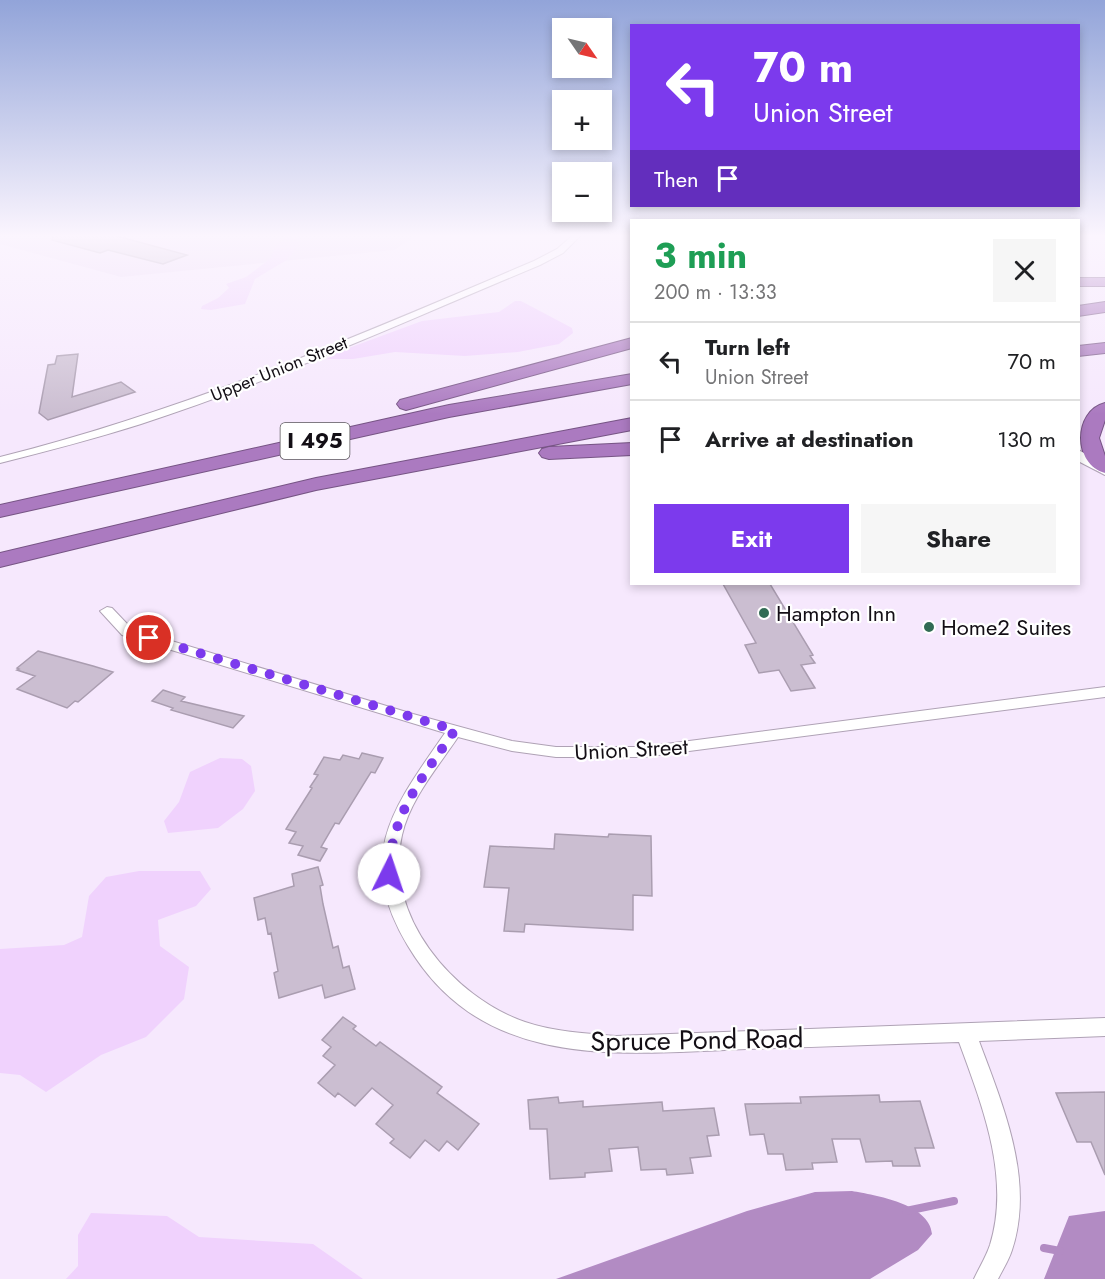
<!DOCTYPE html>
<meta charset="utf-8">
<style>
body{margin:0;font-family:Jost,sans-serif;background:#f6f6f6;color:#202124;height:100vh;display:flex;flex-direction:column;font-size:22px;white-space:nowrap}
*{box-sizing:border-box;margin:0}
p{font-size:20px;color:#757577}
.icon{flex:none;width:33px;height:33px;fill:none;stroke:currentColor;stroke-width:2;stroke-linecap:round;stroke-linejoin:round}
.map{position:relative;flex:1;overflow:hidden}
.details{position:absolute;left:630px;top:219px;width:450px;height:366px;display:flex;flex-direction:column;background:#fff;border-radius:0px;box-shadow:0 3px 9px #0003}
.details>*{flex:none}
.guide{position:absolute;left:630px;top:24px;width:450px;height:183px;border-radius:0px;box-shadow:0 3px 9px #0003;background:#7c3aed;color:#fff;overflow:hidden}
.needle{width:39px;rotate:124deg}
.controls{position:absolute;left:552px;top:18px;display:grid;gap:12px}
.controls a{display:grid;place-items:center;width:60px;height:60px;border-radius:0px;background:#fff;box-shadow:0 3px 9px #0003;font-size:30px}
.pin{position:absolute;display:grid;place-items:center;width:51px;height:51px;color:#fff;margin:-26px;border:3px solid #fff;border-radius:50%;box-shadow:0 2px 6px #0007}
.me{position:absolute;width:66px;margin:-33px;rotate:4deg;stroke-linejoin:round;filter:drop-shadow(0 0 4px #0008)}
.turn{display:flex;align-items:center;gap:21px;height:126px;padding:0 24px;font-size:27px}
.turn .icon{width:78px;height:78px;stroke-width:2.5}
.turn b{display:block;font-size:42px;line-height:51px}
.then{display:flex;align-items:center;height:57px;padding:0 24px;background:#0003;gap:12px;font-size:22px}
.round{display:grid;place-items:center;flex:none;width:63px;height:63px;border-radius:0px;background:#f6f6f6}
.overview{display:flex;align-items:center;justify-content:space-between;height:102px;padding:0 24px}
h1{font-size:36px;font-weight:700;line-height:45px;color:#1e9e55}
.action{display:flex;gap:12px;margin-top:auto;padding:12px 24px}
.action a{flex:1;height:69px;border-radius:0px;background:#7c3aed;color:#fff;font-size:24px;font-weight:700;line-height:69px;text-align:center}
.action a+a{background:#f6f6f6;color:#202124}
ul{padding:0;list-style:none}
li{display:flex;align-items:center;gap:18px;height:78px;padding:0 24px;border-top:2px solid #e0e0e0}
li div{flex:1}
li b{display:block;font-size:22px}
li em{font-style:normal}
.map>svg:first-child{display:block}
.built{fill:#ecdaf5}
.green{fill:#f0d2fd}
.water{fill:#b28bc3}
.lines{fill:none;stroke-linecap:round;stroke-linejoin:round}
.stream{stroke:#b28bc3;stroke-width:8}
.building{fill:#cbbed1;stroke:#aa9db0;stroke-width:1.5}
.minor-casing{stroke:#afa2b5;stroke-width:2}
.secondary-casing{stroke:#afa2b5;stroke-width:2}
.motorway-casing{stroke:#765484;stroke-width:2}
.minor{fill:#fff;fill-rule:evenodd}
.secondary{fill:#fff;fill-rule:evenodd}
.motorway{fill:#ab7ac0;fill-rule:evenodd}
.route{stroke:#7c3aed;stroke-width:10;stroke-dasharray:0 18}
.poi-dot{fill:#316b54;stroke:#fff;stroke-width:2}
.labels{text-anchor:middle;stroke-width:4.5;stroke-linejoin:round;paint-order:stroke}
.far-street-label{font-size:18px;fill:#130e15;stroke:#fff}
.shield{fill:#fff;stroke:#5a565b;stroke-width:1.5}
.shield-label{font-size:21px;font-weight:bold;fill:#130e15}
.poi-label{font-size:22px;fill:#130e15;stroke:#fff;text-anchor:start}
.street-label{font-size:22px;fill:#130e15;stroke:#fff}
.near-street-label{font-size:27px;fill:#130e15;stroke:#fff}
</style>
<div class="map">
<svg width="1105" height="1279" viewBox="0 0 1105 1279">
<rect width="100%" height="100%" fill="#f6e8fd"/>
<!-- built -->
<path class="built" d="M0,235H417L394,250L121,277L0,244Z"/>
<!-- green -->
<path class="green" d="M288,235H300L299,246L285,261L255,279L245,304L211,310L201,309L202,306L218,298L229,288L226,284L246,277L271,258C271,249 282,241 288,235Z
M515,301H521L572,328L573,333L559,344L518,352L465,356L395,352L353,359H327L338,352L422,321L499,312Z
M220,758L242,759L251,766L255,791L243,809L218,828L168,833L164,821L179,802L190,772Z
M139,871H200L211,889L196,906L158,920L160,946L189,967L184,999L146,1037L101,1055L46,1092L20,1075L0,1073V949L64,945L82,937L89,896L106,877Z
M91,1213L167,1216L199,1237L313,1244L363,1279H66L78,1266V1235Z"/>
<!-- water -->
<path class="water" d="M852,1191C875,1195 930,1204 932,1234L918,1250L870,1279H556L747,1211L815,1192Z
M1105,1211V1279H1044L1069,1216Z"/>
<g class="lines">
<!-- stream -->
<path class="stream" d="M906,1211L954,1201
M1044,1248L1060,1251"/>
</g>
<!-- building -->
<path class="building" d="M53,235H113L187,255L163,264L108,250L100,253L52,240Z
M78,354L72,397L121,382L135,392L48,420L39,413L48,365L55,364L57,356Z
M723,584H770L813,655L810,656L815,663L801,665L815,688L791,691L779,670L759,673L745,645L756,643Z
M38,651L93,666L113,672L78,702L75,701L67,708L17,689L35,676L17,670L19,669L17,668Z
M163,690L185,697L181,701L244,716L233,728L171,710L173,708L152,701Z
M362,753L383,758L375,773L371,772L339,824L335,823L321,847L327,849L320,861L298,855L303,846L289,843L296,832L286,829L312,788L310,787L318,775L314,774L324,757L340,760L343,755L359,759Z
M555,834L608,837L609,834L651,836L652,896L633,895V930L525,924L524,932L504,931L509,888L484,887L490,846L554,849Z
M318,867L323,885L320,886L323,904L333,948L338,946L343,968L349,966L355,989L325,998L322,985L279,998L274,973L278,971L271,933L268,934L265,918L258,920L254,898L294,886L292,874Z
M343,1017L356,1026L353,1029L376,1046L380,1042L442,1087L437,1093L479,1124L458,1150L447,1141L439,1151L425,1140L410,1158L390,1143L394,1139L376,1124L393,1105L372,1088L355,1106L338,1093L335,1097L318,1083L335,1065L323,1056L331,1047L322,1040Z
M1105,1092V1175L1091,1142H1077L1056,1093Z
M879,1095L880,1102L920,1101L934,1148H915L920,1166H893L892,1161L866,1162L860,1139H832L837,1162L812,1163L813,1169L786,1170L783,1154H768L764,1134L750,1135L745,1104L801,1103L800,1097Z
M558,1097L559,1103L583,1101V1107L662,1102L663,1111L714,1108L719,1135L707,1136L711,1156L690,1158L693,1173L667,1175L666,1169L641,1170L638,1147L609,1149L612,1171L585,1173V1177L550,1179L547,1129H530L528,1100Z"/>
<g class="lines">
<defs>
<path id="minor" d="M573,235H581L563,253L540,265C408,320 277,380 141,424C94,439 47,451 0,463V457C188,410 357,336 534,261L557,249Z
M107,607L112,608L132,629L413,714L512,741L556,747H643L1105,687V697L643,757H556L512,751L458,737C438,767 410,799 402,835C383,915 453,997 525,1022C554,1032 586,1033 616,1036L1105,1018V1036L979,1041C1003,1106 1035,1180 1012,1250C1009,1260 1003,1269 998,1279H974C979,1268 986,1257 990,1245C1011,1177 982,1105 959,1042C888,1044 817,1047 746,1049C620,1054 483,1072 408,946C354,856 393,808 445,733L122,635L100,611Z"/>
<path id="secondary" d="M1078,450L1105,463V475L1078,461Z"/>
<path id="motorway" d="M1078,278H1105V286H1078Z
M1105,302V312L1078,316V306Z
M632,338V348L406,410L400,408L397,404L400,400Z
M1105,343V353L1078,356V346Z
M632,374V384L449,417L0,517V505L449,405Z
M1105,403V420L1099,438L1105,456V473C1073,465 1073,411 1105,403Z
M632,418V430L316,490L0,567V553L316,478Z
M632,443V455L549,459L542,457L539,453L542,449L549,447Z"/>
</defs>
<!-- minor casing -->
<use href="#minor" class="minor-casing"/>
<!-- secondary casing -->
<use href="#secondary" class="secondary-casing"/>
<!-- motorway casing -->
<use href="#motorway" class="motorway-casing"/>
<!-- minor -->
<use href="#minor" class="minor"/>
<!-- secondary -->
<use href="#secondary" class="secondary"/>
<!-- motorway -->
<use href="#motorway" class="motorway"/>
</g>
<!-- sky -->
<linearGradient id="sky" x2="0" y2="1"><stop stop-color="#92a4d9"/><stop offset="0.57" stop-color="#fbf5fe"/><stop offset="1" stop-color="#fbf5fe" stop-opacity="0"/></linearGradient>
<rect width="1105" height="414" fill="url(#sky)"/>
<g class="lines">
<!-- route -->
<path class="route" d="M149,638L455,730C423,777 390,815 389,874"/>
</g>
<!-- markers -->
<g class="poi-dot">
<circle cx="764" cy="613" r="6"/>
<circle cx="929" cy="627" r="6"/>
</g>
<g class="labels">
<!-- far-street labels -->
<g class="far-street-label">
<text transform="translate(279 369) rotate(-22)" y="6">Upper Union Street</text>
</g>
<!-- shield labels -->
<rect class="shield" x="280.5" y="423" width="69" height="36" rx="4.5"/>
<g class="shield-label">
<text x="315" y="448">I 495</text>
</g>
<!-- poi labels -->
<g class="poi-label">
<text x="776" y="621">Hampton Inn</text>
<text x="941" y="635">Home2 Suites</text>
</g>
<!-- street labels -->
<g class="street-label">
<text transform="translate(631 749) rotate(-3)" y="8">Union Street</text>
</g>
<!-- near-street labels -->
<g class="near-street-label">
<text transform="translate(697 1040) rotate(-1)" y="9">Spruce Pond Road</text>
</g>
</g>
</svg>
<div class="controls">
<a><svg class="needle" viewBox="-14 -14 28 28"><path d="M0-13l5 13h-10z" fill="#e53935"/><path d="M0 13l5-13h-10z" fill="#757577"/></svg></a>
<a>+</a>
<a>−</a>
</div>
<div class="pin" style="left:149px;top:638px;background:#d93025"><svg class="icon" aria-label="arrive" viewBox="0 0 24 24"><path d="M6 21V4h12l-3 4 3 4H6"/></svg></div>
<svg class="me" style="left:389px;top:874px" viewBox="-20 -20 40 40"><circle r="19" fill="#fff"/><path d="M0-13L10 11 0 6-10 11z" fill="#7c3aed"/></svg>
<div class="guide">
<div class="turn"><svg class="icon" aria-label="left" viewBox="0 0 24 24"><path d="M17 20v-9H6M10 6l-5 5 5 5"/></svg><div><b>70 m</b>Union Street</div></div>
<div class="then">Then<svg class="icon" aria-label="arrive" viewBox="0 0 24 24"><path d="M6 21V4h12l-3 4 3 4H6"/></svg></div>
</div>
<section class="details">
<div class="overview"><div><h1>3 min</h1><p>200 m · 13:33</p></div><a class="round"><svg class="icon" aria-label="close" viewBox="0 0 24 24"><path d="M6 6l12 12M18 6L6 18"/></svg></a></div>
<ul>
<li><svg class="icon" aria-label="left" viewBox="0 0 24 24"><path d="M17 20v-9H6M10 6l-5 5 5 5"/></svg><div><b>Turn left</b><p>Union Street</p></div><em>70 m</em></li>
<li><svg class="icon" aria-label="arrive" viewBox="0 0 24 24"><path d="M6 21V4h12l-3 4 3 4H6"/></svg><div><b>Arrive at destination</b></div><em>130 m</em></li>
</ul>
<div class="action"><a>Exit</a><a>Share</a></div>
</section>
</div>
